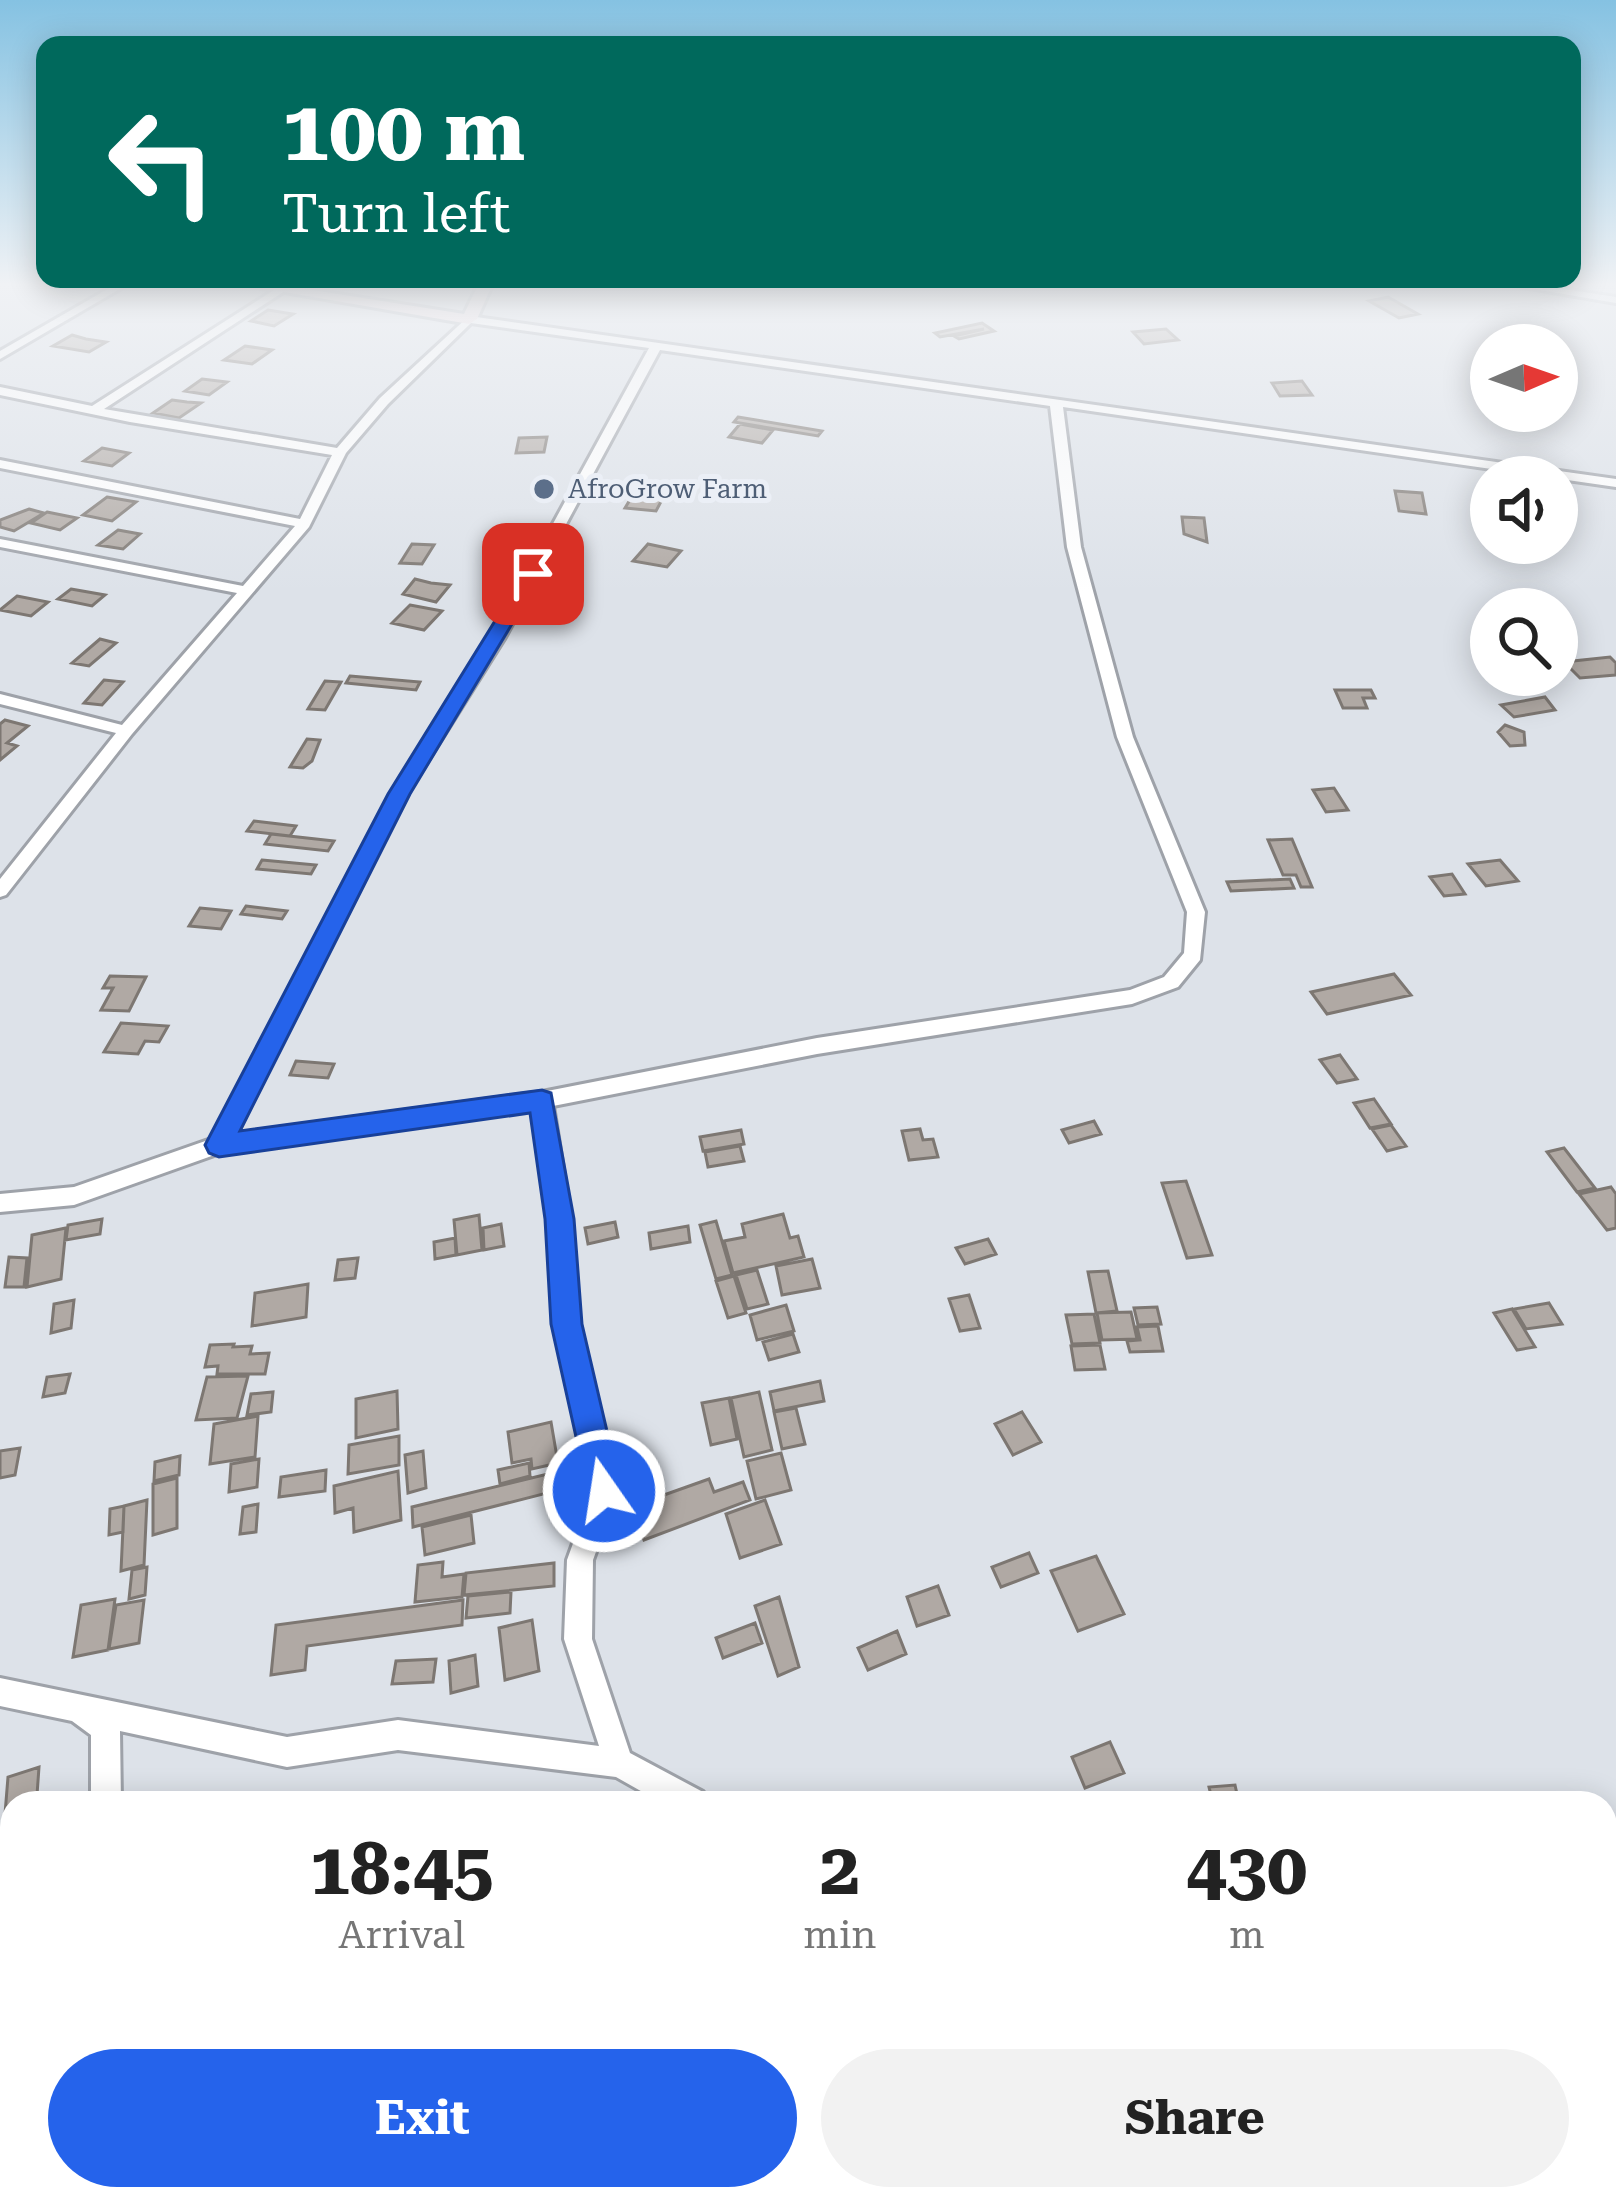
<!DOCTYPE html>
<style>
body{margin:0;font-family:"Roboto Serif",serif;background:#f2f2f2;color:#222;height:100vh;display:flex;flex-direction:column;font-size:45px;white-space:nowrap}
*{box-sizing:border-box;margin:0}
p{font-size:39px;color:#767676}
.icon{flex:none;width:66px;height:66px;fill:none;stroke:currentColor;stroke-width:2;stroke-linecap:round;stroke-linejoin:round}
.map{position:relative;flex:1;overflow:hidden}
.details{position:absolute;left:0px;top:1791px;width:1617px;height:420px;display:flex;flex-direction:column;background:#fff;border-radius:36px 36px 0 0;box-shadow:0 6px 30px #0003}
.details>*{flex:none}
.top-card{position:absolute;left:36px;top:36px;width:1545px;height:252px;border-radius:24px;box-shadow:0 6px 30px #0003;background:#00695c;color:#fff;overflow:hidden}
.needle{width:78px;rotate:88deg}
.tools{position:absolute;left:1470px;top:324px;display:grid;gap:24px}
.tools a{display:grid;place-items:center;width:108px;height:108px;border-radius:50%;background:#fff;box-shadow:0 6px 30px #0003;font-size:60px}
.pin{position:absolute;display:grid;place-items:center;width:102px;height:102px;color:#fff;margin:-51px;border-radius:24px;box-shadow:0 6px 18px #0006}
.me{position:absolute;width:132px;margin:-66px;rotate:347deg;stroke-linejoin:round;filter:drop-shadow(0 0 9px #0008)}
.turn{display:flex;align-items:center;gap:42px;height:252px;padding:0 48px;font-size:54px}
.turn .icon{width:156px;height:156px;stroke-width:2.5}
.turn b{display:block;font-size:84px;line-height:102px}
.eta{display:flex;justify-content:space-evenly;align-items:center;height:204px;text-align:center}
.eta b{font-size:72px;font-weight:700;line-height:84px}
.button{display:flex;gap:24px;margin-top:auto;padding:24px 48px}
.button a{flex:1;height:138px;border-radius:72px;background:#2563eb;color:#fff;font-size:48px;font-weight:700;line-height:138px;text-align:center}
.button a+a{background:#f2f2f2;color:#222}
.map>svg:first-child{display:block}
.building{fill:#b0a9a4;stroke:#7d7772;stroke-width:3}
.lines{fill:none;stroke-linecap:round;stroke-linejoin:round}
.street-casing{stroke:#9ea2a9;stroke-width:6}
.secondary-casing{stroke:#9ea2a9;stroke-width:6}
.street{fill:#fff;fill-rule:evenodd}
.secondary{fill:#f4dcdf;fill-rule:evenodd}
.route{fill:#2563eb;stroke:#184099;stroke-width:3}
.service-dot{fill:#5c6f8a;stroke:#ebeff6;stroke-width:4.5}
.labels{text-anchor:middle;stroke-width:10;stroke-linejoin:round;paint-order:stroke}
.far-service-label{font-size:27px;fill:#4e5e75;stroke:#ebeff6;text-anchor:start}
</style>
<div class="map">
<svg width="1616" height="2211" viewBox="0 0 1616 2211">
<rect width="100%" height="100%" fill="#dde2e9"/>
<!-- building -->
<path class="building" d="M1388,297L1418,314L1399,318L1369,301Z
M268,310L293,314L274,326L251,321Z
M982,323L994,331L959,339L954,336L984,329L940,337L935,333Z
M1166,329L1178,340L1144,344L1133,332Z
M72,335L86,339L106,342L89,352L53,346Z
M245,346L272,350L252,364L224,360Z
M202,379L227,382L209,395L185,391Z
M1302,381L1312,395L1280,396L1272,383Z
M172,400L187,402L201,403L179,418L153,413Z
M738,417L822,431L818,436L734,422Z
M740,424L773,430L762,443L729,437Z
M547,437L544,452L516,453L519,438Z
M102,448L129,453L112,466L84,461Z
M1395,491L1422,493L1426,514L1399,511Z
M634,493L664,496L656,511L625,508Z
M107,497L136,502L112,521L83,515Z
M29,509L44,513L14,531L0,527V520Z
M47,512L77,518L60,530L31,523Z
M1182,517L1204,518L1207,542L1184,534Z
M118,530L140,534L123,549L98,545Z
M412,544L434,545L422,564L400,563Z
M648,544L681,551L667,567L633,561Z
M415,579L431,583L450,585L436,602L403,594Z
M71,589L105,595L92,606L58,599Z
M17,596L48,602L31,616L0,610Z
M410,605L442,611L424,630L392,623Z
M100,639L116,643L89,666L72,663Z
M1610,657L1616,663V675L1580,678L1564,662Z
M350,676L420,682L416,690L346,683Z
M104,680L123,682L102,705L84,703Z
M325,681L341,682L325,710L308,709Z
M1335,690H1371L1375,698H1363L1367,708H1343Z
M1545,697L1555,710L1514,717L1501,705Z
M5,720L28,726L7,743L17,746L0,760V724Z
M1505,725L1524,732L1525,745L1510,746L1498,732Z
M307,739L320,740L312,761L303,768L290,767Z
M1334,788L1348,810L1326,812L1313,790Z
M254,821L296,826L290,836L247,831Z
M271,834L334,841L328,851L265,844Z
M1292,839L1312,887H1301L1296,875H1283L1268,840Z
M262,860L316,865L311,874L257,869Z
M1500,860L1518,881L1486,886L1468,864Z
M1452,874L1465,894L1444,896L1430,877Z
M1290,879L1294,888L1231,891L1227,882Z
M246,906L287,911L282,919L241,914Z
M200,908L231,911L221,929L189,926Z
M1394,974L1411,995L1327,1014L1311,992Z
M110,976L146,977L129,1011L101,1010L113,988H103Z
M121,1023L168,1026L159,1042L145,1041L138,1054L104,1052Z
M1340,1055L1357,1079L1337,1083L1320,1060Z
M296,1061L334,1064L328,1078L290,1075Z
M1374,1099L1391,1124L1370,1128L1354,1103Z
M1094,1121L1101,1134L1069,1143L1062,1130Z
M1391,1125L1406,1146L1387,1151L1372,1129Z
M920,1129L923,1140L933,1139L938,1157L909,1160L902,1131Z
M741,1130L744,1144L703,1151L700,1137Z
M740,1146L744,1161L708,1167L705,1152Z
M1564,1148L1595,1188L1577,1192L1547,1152Z
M1186,1181L1212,1255L1187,1258L1162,1183Z
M1611,1187L1616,1194V1228L1607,1230L1579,1194Z
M783,1214L790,1238L798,1236L804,1257L733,1273L724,1241L745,1237L742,1224Z
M479,1215L482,1250L457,1255L454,1220Z
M102,1219L100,1234L66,1240L68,1225Z
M716,1221L732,1275L716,1279L700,1225Z
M615,1222L618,1237L588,1244L585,1228Z
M501,1224L504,1246L484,1250L483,1228Z
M688,1226L690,1242L651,1249L649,1233Z
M66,1228L61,1279L27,1287L32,1235Z
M455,1238L456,1255L435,1259L434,1242Z
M988,1239L996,1254L965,1264L956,1248Z
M9,1257L27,1258L24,1287H5Z
M358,1258L355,1278L335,1280L338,1260Z
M812,1259L820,1288L782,1295L776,1266Z
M757,1270L768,1304L747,1309L736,1275Z
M1108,1271L1117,1311L1096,1313L1088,1272Z
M734,1276L746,1313L728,1318L716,1281Z
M308,1284L306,1317L252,1326L255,1293Z
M969,1295L980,1328L960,1331L949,1299Z
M74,1300L71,1328L51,1333L54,1304Z
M1549,1303L1562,1324L1526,1329L1514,1309Z
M786,1305L794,1331L757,1340L750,1315Z
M1157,1307L1161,1324L1138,1325L1134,1308Z
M1512,1309L1535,1347L1517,1350L1494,1313Z
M1131,1312L1137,1339L1102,1340L1097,1313Z
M1094,1314L1100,1343L1072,1344L1066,1315Z
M1158,1326L1163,1351L1130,1352L1127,1341L1140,1340L1137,1327Z
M793,1334L799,1352L769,1360L763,1342Z
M234,1344L233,1347L252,1346L250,1354L269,1353L265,1374H217L218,1366L205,1367L210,1345Z
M1100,1345L1105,1369L1075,1370L1071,1346Z
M70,1374L65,1393L43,1397L47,1377Z
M248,1376L237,1418L196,1420L207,1377Z
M820,1381L824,1401L774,1411L770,1392Z
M397,1391L398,1429L356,1438V1399Z
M273,1392L271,1412L247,1415L251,1394Z
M759,1392L772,1450L744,1457L731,1398Z
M729,1398L737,1439L711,1445L702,1403Z
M796,1408L805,1444L782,1449L774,1412Z
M1022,1412L1041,1442L1013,1455L995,1424Z
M258,1416L255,1457L210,1464L214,1424Z
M551,1422L558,1463L532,1469L531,1459L512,1463L508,1432Z
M399,1436V1465L348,1474L349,1445Z
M20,1448L15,1475L0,1478V1451Z
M423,1451L426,1488L408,1493L405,1455Z
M781,1453L791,1490L756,1499L747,1461Z
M180,1456L179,1475L154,1481L155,1462Z
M259,1459L257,1487L229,1492L231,1464Z
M529,1463L530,1476L500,1484L498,1470Z
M326,1470L325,1491L279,1497L281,1477Z
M398,1471L401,1520L354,1532L353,1508L335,1513L334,1486Z
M556,1472L559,1490L413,1527L412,1507Z
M177,1478V1528L153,1535V1484Z
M709,1479L714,1492L743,1482L750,1500L644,1540L633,1506Z
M147,1500L144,1565L121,1571L124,1506Z
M765,1500L781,1544L740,1558L726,1514Z
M258,1504L256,1532L240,1534L243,1507Z
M124,1506L123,1532L109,1535L110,1509Z
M471,1515L474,1543L425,1555L422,1527Z
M1029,1553L1038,1573L1001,1587L992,1567Z
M1096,1556L1124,1614L1078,1631L1051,1571Z
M443,1562L442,1577L464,1574L462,1597L415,1602L418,1565Z
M554,1563V1586L464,1595L466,1573Z
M147,1567L145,1595L129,1599L132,1570Z
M938,1586L949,1615L917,1626L907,1597Z
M511,1592L510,1613L466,1618L468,1596Z
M779,1597L799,1667L778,1676L755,1606Z
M115,1599L108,1650L73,1657L81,1605Z
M144,1600L139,1643L109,1649L116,1605Z
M463,1600L462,1625L307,1646L305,1670L271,1675L276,1625Z
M532,1620L539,1671L505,1680L499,1628Z
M755,1623L762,1643L723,1658L716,1638Z
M897,1631L906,1654L868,1670L858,1648Z
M475,1655L478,1686L451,1693L449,1661Z
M436,1659L433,1682L392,1684L396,1661Z
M1110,1742L1124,1773L1085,1788L1072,1757Z
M39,1767L37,1795L25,1803H12V1848L2,1851L8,1777Z
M1235,1785L1239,1803H1213L1209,1787Z
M36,2199H106V2207L36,2211Z
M159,2199H198V2202L177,2211H159Z
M235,2199H279V2211H198Z
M1426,2199H1498L1502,2211H1430Z
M1505,2199H1546L1550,2207L1510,2211Z"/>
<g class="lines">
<defs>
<path id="street" d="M118,283H130L0,359V351Z
M285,283H297L104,409L337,448L380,398L469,316L1616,479V487L1063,407L1081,547L1133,737L1205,912L1200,960L1178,987L1132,1004L817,1054L553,1106L571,1219L578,1324L618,1491L593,1560L592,1639L630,1753L703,1792L707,1803H662L616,1777L398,1750L287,1767L120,1731L121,1803H91V1735L72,1721L0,1706V1678L287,1737L398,1720L599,1746L564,1639L567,1560L592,1491L554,1324L549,1219L533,1109L220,1153L74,1205L0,1212V1194L74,1187L211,1139L391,794L490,639L649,348L471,323L388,404L346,453L309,527L132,734L6,895L0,897V879L116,733L0,704V694L122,725L237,593L0,547V539L243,586L295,526L0,468V460L300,519L332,455L130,422L0,395V387L92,406ZM660,350L1050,406L1067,547L1117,737L1187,912L1184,953L1164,977L1130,990L817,1038L542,1092L235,1134L407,794L504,639Z
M1500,283H1525L1616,297V303Z
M12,2053V2117L0,2122V2059Z
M1036,2199H1076L1081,2211H1041Z"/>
<path id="secondary" d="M233,283H268L464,314L479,283H493L477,319L469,324Z"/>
</defs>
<!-- street casing -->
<use href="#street" class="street-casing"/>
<!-- secondary casing -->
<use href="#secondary" class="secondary-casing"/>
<!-- street -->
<use href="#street" class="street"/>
<!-- secondary -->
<use href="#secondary" class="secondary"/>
</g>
<!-- sky -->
<linearGradient id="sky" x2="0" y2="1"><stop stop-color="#85c2e2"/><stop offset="0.48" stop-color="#f0f2f5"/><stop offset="1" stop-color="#f0f2f5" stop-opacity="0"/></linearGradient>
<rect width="1616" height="593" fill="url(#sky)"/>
<!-- route -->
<path class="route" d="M533,568L542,574L410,794L240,1131L542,1090L551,1093L574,1219L582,1324L621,1491L616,1502L604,1507L593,1502L588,1491L551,1324L545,1219L530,1113L219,1157L209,1153L205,1145L388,794L524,574Z"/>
<!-- markers -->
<circle class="service-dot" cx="544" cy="489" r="12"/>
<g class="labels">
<!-- far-service labels -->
<g class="far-service-label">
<text x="568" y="498">AfroGrow Farm</text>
</g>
</g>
</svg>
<div class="tools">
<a><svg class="needle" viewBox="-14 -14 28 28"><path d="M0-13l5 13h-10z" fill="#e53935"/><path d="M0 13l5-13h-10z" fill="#767676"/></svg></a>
<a><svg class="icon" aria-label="sound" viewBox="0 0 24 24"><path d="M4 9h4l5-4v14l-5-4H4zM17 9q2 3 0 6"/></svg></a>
<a><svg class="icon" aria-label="search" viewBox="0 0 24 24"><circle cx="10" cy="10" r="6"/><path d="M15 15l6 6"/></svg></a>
</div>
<div class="pin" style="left:533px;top:574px;background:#d93025"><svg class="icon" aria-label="arrive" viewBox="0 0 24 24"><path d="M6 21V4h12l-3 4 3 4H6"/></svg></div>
<svg class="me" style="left:604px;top:1491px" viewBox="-20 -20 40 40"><circle r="17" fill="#2563eb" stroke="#fff" stroke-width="3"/><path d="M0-11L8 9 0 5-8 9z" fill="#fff"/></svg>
<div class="top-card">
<div class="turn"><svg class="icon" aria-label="left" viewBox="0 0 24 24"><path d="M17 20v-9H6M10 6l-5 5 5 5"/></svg><div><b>100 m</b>Turn left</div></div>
</div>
<section class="details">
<div class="eta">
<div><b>18:45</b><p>Arrival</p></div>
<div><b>2</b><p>min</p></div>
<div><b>430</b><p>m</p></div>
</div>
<div class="button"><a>Exit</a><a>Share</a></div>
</section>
</div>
